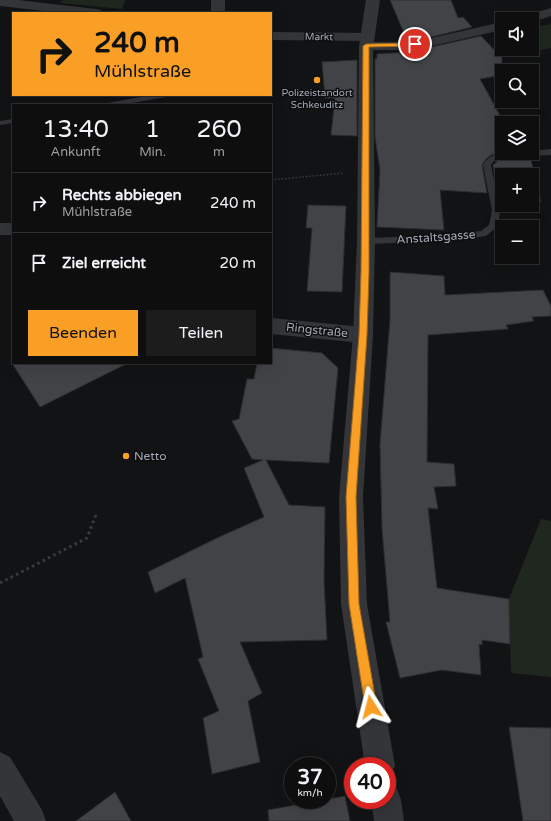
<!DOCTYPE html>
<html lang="de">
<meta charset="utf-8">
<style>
body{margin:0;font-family:"Varela Round",sans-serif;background:#1c1c1d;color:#f1f3f6;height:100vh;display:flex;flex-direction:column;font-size:15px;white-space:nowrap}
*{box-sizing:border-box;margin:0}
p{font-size:13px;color:#9b9c9e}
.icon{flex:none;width:22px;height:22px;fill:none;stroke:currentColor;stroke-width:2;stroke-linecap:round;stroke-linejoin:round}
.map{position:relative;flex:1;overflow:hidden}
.drawer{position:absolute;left:12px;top:104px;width:260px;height:260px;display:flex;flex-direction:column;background:#0e0e0f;border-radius:0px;box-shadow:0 4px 16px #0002,0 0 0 1px #2e2e2f}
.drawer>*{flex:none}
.banner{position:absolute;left:12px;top:12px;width:260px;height:84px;border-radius:0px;box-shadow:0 4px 16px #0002,0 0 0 1px #2e2e2f;background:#f99f26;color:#111;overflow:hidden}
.controls{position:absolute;left:495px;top:12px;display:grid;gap:8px}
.controls a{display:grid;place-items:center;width:44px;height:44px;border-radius:0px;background:#0e0e0f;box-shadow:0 4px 16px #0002,0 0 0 1px #2e2e2f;font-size:20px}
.speed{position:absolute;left:284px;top:757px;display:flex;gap:8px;font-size:20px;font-weight:700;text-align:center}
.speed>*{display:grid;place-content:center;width:52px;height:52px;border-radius:50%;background:#0e0e0f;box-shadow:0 4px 16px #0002,0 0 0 1px #2e2e2f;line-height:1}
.speed small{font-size:10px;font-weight:400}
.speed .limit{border:6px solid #d22;background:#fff;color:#111}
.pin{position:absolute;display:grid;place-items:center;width:34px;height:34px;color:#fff;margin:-17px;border:2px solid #fff;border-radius:50%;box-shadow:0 1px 4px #0007}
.me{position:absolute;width:44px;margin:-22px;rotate:351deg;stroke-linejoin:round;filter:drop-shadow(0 0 3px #0008)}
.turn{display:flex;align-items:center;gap:14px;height:84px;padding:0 16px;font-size:18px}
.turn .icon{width:52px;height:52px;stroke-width:2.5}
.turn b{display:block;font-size:28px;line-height:34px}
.eta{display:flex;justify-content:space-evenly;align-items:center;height:68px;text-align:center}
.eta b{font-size:24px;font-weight:600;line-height:28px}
.cta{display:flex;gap:8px;margin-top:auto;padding:8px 16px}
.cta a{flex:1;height:46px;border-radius:0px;background:#f99f26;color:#111;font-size:16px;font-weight:600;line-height:46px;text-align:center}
.cta a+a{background:#1c1c1d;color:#f1f3f6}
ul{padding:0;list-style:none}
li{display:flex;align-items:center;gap:12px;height:60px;padding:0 16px;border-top:1px solid #2e2e2f}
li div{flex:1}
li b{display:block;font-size:15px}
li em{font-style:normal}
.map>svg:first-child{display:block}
.green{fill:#1f271f}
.building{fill:#414347;stroke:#2c2d30}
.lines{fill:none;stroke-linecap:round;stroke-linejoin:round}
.path-far1{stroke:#393c40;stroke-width:1.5;stroke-dasharray:1.5 2;stroke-linecap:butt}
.path{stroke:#393c40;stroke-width:3;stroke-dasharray:2.5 3.5;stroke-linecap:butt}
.service{fill:#333539;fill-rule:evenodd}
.minor{fill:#333539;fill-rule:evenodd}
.tertiary{fill:#333539;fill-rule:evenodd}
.route{fill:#f99f26;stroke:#a26719}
.poi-dot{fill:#f99f26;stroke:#0d0e0f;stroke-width:1.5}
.labels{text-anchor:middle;stroke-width:3;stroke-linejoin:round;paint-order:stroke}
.far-street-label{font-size:10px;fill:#a3aab5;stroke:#0d0e0f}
.far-poi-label{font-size:10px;fill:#a3aab5;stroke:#0d0e0f}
.street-label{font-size:12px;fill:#a3aab5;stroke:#0d0e0f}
.poi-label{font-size:12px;fill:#a3aab5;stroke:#0d0e0f;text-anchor:start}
</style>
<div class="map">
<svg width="551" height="821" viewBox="0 0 551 821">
<rect width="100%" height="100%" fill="#121314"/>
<!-- green -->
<path class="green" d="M63,0H125L122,9L60,3Z
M551,24V48L513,56L506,49H532V28Z
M541,519L551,521V677L511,673L509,599Z"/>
<!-- building -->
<path class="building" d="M390,0H451L458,18L463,17L472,27L427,38L407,40Z
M481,36L502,58V75L480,79L502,119V152L491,155L486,159L482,165L487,193L440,190L444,230L377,227L380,170L375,137V59H377V54L413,52L412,50L427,48Z
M357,60V136L331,135L335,98H325L322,62Z
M500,159L531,160L541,202H532V175H502V199L501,194H498L493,165Z
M308,205L346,206L342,292L307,291L312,228H306Z
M390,272L444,276L445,295L543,290L551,306V316L532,317L534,321L506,325L508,329L428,335L427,462L454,464L456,486L434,487L438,509L428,508L437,588L509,599L510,644L482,640V645L479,644L481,675L442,670L400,678L386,622H390L382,529L380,444L390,320Z
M271,348L322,353L338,368L329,463L266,460L289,505L325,507L324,580L327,640L240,642L262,693L248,701L260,762L212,774L203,718L219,711L198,659L203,657L185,578L155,593L148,572L217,538L264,517L244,468L263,460L252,459L232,421L239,419L247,379H254L257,363H271Z
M12,363H128L40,407Z
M509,727L551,728V821H523Z
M115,792L131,821H76Z
M345,796L350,821H269L268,810Z"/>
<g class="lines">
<!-- path-far1 -->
<path class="path-far1" d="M271,180L344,173"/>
<!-- path -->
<path class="path" d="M0,583L87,538L97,512"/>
<!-- service -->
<path class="service" d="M152,95H170L166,97L121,105H103L107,103Z
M13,119V123L0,125V121Z
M551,149V155L500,158L494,161L491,165L500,210L498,226L486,236L450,241L366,244L361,241L366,238L450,235L481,231L489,225L492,210L483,165C492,148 515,153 532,153V151Z"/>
<!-- minor -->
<path class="minor" d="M0,0H18L96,9L101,10L103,13H61L0,6Z
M211,0H225V13H211Z
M271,32L367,33L372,34L374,37L372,40L367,41L271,40Z
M0,223H13V235H0Z
M271,318L363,327L370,330L373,335L370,340L363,343L271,334Z
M0,752L10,757L42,810L46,821H14L0,796Z"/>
<!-- tertiary -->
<path class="tertiary" d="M366,0H380L374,42H402L427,39L502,22V30L427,47L402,50H373L375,241L373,335L363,497L367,604L395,766L390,776L387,778V766H365L341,604L339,497L353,335L357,241L359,46Z
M551,8V16L532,22V19H522L524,16Z
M387,785L397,789L401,800L404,821H374L371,800H387Z"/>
</g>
<!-- route -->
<path class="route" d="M415,43L418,44L417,46L369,47V272L367,335L356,497L359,604L377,707L375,711L371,713L367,711L365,707L349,604L346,497L359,335L361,272L363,46L366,44Z"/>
<!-- markers -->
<g class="poi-dot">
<circle cx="317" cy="80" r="4"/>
<circle cx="126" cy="456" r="4"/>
</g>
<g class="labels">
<!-- far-street labels -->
<g class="far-street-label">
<text transform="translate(319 36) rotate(1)" y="4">Markt</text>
</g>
<!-- far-poi labels -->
<g class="far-poi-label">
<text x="317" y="96">Polizeistandort<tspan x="317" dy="12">Schkeuditz</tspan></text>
</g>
<!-- street labels -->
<g class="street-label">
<text transform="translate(436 237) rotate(-4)" y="4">Anstaltsgasse</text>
<text transform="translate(317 330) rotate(6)" y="4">Ringstraße</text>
</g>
<!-- poi labels -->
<g class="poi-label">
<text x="134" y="460">Netto</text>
</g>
</g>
</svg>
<div class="controls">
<a><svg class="icon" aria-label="sound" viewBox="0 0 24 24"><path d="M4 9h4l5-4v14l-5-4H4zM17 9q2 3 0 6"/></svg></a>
<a><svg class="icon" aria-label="search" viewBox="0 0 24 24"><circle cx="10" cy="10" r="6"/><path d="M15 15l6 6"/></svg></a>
<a><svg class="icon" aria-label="layers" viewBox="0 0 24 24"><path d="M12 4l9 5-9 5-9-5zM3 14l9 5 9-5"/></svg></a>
<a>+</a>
<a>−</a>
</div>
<div class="speed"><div>37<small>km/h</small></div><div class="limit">40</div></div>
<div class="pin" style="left:415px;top:44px;background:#d93025"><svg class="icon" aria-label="arrive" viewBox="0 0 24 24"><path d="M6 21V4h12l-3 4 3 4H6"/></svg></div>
<svg class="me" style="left:371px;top:707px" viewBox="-20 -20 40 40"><path d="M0-17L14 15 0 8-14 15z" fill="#f99f26" stroke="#fff" stroke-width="4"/></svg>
<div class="banner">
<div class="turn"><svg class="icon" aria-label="right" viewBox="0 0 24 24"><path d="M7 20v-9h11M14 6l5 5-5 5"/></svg><div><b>240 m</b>Mühlstraße</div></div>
</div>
<section class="drawer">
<div class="eta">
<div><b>13:40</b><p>Ankunft</p></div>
<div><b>1</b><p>Min.</p></div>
<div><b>260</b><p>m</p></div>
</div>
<ul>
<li><svg class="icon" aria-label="right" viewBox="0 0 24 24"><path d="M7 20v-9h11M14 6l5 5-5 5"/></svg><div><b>Rechts abbiegen</b><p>Mühlstraße</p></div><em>240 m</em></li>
<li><svg class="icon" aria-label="arrive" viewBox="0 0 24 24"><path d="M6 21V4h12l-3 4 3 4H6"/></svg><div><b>Ziel erreicht</b></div><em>20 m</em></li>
</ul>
<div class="cta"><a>Beenden</a><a>Teilen</a></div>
</section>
</div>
